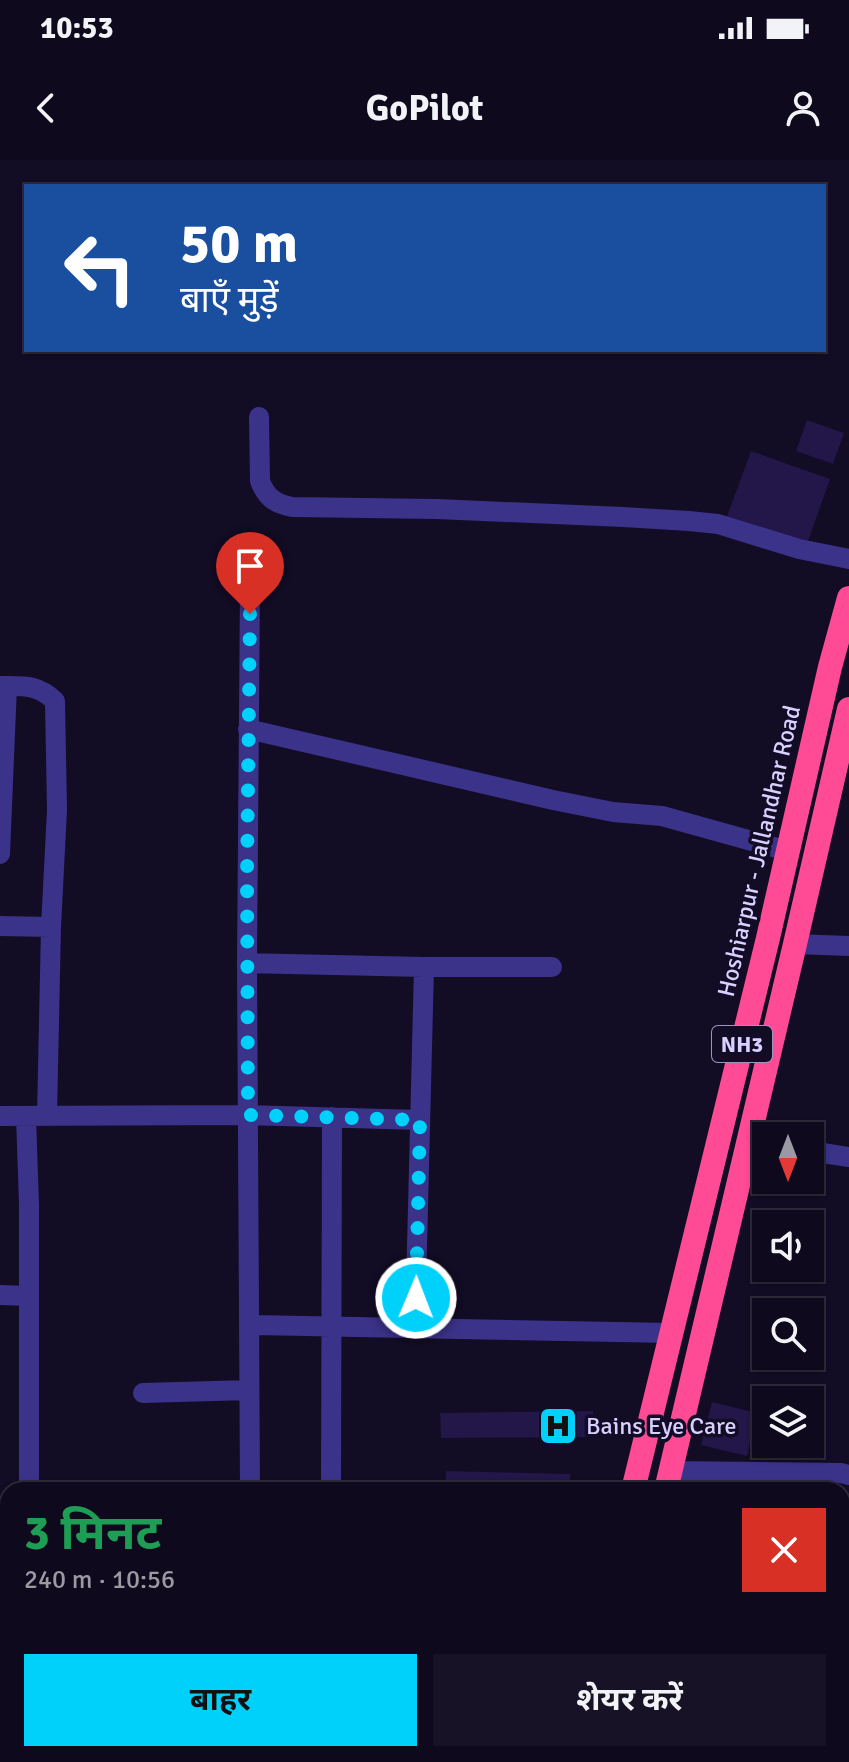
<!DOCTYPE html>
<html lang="hi">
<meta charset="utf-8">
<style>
body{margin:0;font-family:Signika,"Noto Sans Devanagari",sans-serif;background:#171225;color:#f1f3f6;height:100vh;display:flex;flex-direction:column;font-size:30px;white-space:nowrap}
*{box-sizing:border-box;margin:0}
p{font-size:26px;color:#9b9aa3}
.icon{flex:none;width:44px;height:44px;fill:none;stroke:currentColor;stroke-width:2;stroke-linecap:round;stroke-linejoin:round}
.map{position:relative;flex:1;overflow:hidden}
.drawer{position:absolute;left:0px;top:1322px;width:850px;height:280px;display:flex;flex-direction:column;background:#0e091c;border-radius:24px 24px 0 0;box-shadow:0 2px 6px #0004,0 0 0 2px #2e2a3b}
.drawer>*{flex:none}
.guide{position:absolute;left:24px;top:24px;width:802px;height:168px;border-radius:0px;box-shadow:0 2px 6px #0004,0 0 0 2px #2e2a3b;background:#1a4fa0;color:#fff;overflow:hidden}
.needle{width:52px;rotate:180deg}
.tools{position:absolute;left:752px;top:962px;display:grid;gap:16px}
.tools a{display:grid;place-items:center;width:72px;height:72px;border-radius:0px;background:#0e091c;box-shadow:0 2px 6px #0004,0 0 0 2px #2e2a3b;font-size:40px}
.pin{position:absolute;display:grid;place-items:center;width:68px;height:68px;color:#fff;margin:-82px -34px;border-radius:50% 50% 50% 0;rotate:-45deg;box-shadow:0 0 8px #0007}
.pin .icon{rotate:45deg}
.me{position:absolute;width:88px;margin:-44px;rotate:1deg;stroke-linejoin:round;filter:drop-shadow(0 0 6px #0008)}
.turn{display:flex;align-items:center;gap:28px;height:168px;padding:0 24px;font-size:36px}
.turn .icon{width:104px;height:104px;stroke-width:2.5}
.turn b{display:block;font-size:56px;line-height:68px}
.round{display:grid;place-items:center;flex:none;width:84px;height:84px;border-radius:0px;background:#171225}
.headline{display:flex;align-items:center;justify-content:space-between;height:136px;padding:0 24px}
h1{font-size:48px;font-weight:700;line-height:60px;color:#1e9e55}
.primary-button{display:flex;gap:16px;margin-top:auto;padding:16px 24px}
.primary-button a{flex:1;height:92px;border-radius:0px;background:#00d1fb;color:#111;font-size:32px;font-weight:700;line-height:92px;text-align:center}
.primary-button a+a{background:#171225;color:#f1f3f6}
.status{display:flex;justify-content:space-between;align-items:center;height:56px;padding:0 40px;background:#0e091c;direction:ltr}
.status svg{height:22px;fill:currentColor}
header{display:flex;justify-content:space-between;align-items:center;height:104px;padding:0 24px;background:#0e091c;font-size:36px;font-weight:700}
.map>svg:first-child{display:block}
.building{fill:#231648}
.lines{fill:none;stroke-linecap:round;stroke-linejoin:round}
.street{stroke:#3b3289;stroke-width:20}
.highway{stroke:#ff4b95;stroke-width:24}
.route{stroke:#00d1fb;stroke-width:14;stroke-dasharray:0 25.2}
.labels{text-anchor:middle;stroke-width:7;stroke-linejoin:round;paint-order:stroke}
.shield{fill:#120c25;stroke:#9d95be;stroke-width:2}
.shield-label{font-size:22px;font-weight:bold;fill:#d8d0ff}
.street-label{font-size:24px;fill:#d8d0ff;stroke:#120c25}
.poi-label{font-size:24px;fill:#d8d0ff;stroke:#120c25;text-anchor:start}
</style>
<div class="status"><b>10:53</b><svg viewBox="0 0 49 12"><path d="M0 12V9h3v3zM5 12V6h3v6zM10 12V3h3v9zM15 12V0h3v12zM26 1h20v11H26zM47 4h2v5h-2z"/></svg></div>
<header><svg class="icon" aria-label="back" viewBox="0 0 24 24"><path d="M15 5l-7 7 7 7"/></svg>GoPilot<svg class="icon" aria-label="person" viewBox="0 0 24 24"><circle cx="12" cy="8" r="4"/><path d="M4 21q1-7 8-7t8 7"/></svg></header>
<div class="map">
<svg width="849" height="1602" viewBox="0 0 849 1602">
<rect width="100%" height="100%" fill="#120c25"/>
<!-- building -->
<path class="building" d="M807,260L844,273L833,304L796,291Z
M751,291L830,319L806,387L726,359Z
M712,1242L757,1253L747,1296L701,1285Z
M593,1251V1277L441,1278L440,1253Z
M446,1311L570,1314V1330H445Z"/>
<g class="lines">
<!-- street -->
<path class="street" d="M259,257L260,321C266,337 275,344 292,347L437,349L623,357L689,361L718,364L799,389L849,399
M250,425L247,803L250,1330
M0,526C23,526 38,524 55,541L57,650L51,767L47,956
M248,569L553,640L613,652L662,656L788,691
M0,694L7,526
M0,766L51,767
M795,784L849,786
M247,803L424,807H552
M0,956L248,955L420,960
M26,956L29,1045V1330
M749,980L766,983
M810,991L849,997
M0,1135L29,1136
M249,1165L672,1173
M415,1167L424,807
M143,1233L249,1230
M670,1311L841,1313L849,1315
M331,1330L332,957
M0,1355H8
M74,1602V1594
M201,1602L220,1598H247"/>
<!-- highway -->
<path class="highway" d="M633,1330L768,778L830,507L849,438
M666,1330L795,784L849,549
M567,1602L569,1594
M598,1602L600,1594"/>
</g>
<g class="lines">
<!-- route -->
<path class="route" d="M250,454L247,715L248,955L420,960L416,1138"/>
</g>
<!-- icons -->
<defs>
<symbol id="hospital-square" viewBox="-11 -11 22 22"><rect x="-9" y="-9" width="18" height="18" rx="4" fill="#00d1fb" stroke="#120c25"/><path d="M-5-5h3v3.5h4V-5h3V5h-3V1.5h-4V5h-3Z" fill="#111"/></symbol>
</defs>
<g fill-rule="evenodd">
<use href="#hospital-square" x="536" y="1244" width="44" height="44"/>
</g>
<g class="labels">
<!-- shield labels -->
<rect class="shield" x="712" y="866" width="60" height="36" rx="6"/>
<g class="shield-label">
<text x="742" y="892">NH3</text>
</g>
<!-- street labels -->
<g class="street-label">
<text transform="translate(759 691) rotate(-77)" y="8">Hoshiarpur - Jallandhar Road</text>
</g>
<!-- poi labels -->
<g class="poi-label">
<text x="586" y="1274">Bains Eye Care</text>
</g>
</g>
</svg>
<div class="tools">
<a><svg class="needle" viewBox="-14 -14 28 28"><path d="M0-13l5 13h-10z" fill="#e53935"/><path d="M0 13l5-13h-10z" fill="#9b9aa3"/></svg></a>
<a><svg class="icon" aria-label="sound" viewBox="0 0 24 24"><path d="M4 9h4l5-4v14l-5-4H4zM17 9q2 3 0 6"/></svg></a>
<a><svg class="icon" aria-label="search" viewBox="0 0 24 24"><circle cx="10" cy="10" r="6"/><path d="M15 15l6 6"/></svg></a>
<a><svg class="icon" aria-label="layers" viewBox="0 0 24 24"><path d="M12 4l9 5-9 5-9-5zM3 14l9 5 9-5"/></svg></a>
</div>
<div class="pin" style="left:250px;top:454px;background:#d93025"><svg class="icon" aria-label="arrive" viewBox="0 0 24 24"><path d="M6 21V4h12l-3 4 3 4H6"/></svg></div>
<svg class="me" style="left:416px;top:1138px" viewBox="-20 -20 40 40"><circle r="17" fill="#00d1fb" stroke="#fff" stroke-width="3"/><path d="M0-11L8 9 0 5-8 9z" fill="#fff"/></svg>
<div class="guide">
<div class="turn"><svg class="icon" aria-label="left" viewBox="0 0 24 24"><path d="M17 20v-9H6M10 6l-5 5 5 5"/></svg><div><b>50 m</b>बाएँ मुड़ें</div></div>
</div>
<section class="drawer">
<div class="headline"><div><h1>3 मिनट</h1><p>240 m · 10:56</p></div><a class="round" style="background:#d93025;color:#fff"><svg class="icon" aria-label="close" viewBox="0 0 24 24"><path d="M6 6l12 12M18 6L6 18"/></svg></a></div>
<div class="primary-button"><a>बाहर</a><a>शेयर करें</a></div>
</section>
</div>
